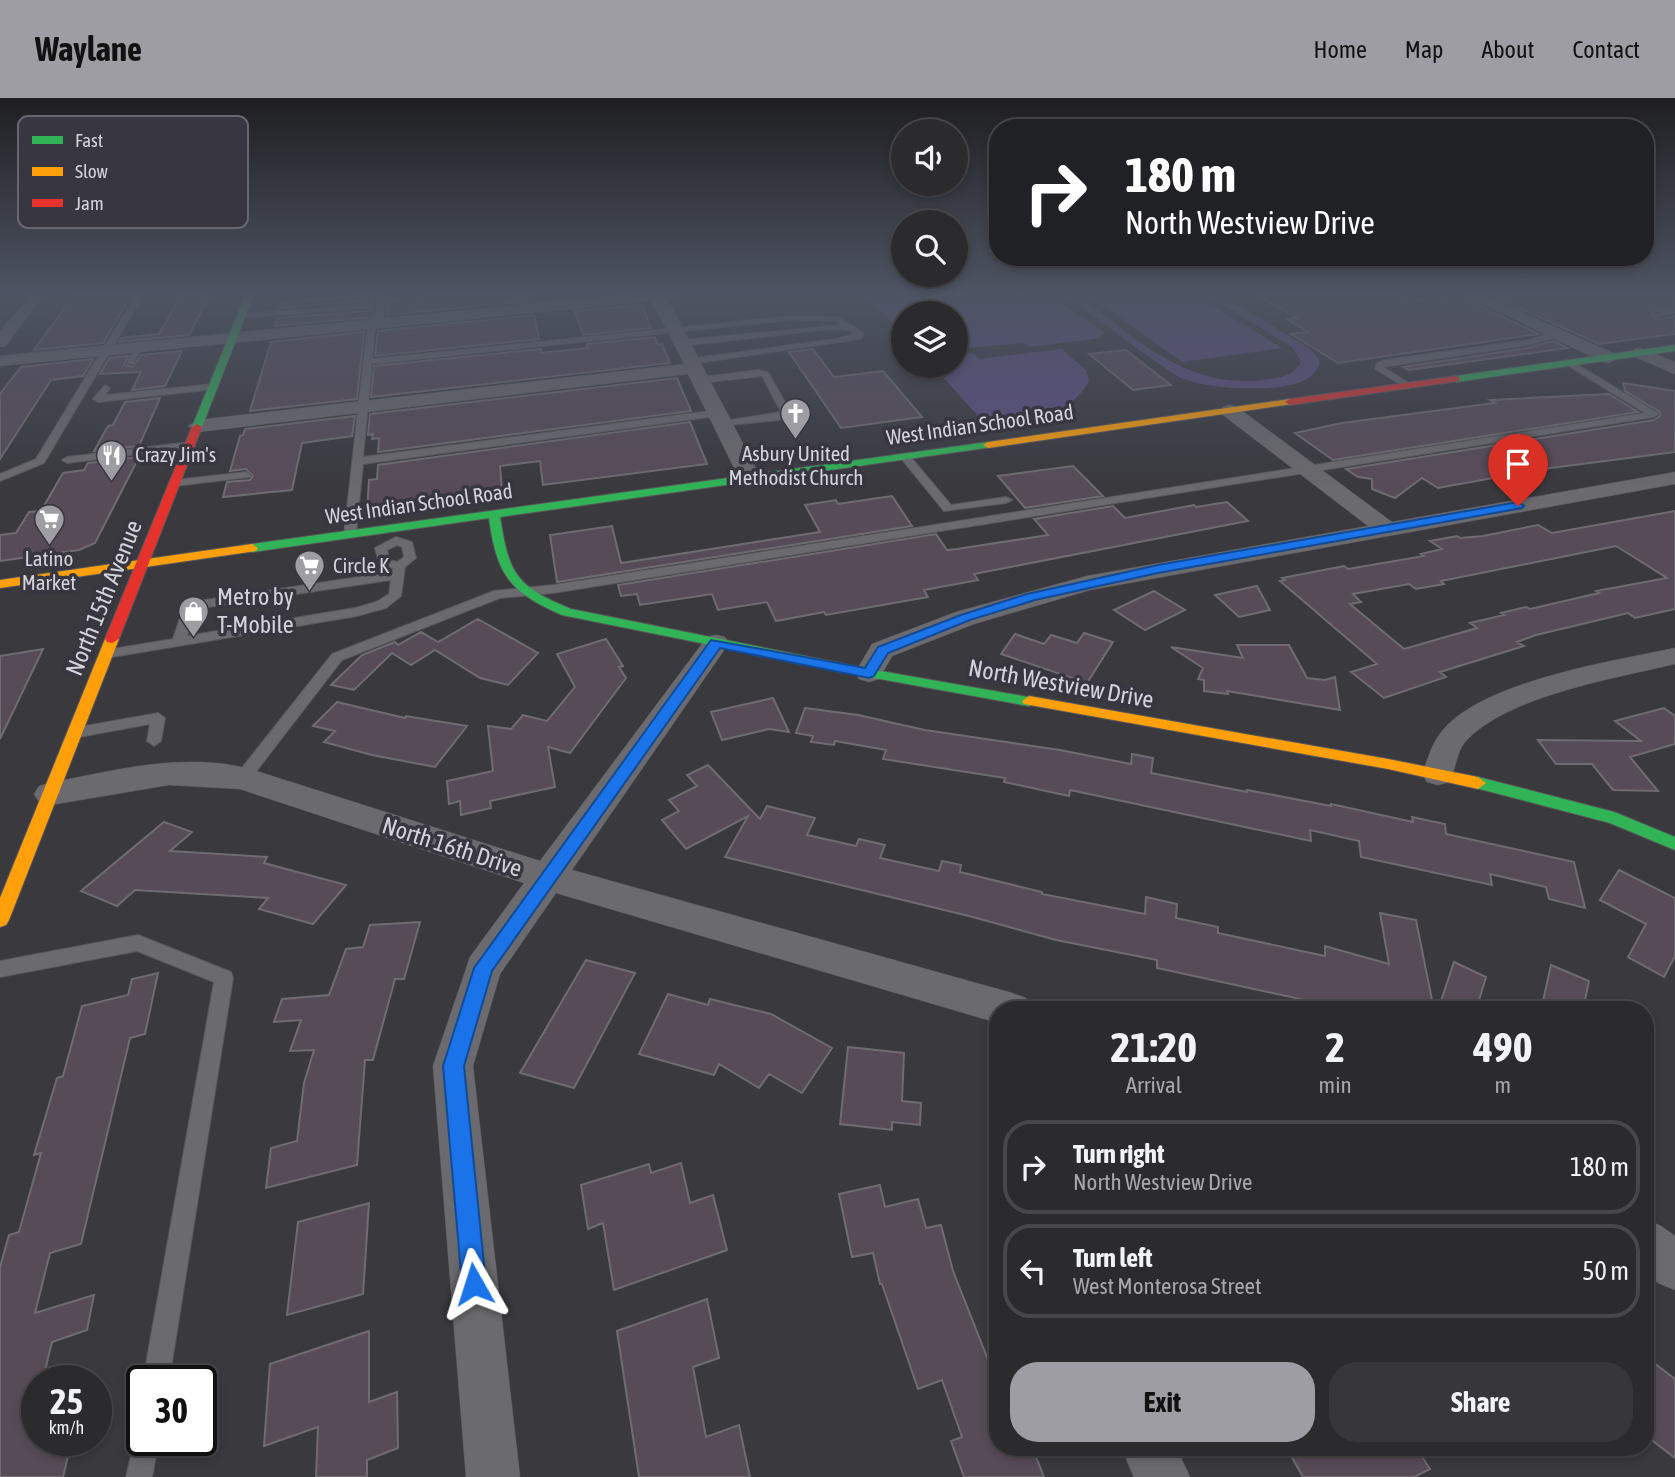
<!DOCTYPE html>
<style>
body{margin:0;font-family:"Asap Condensed",sans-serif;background:#37373a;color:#f1f3f6;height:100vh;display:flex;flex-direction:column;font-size:26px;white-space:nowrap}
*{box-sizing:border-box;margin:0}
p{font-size:23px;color:#a6a7aa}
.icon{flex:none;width:38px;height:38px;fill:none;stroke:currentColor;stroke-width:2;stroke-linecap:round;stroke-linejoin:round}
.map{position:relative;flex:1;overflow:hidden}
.sheet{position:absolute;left:989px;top:903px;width:665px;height:455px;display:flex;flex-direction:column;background:#2b2b2e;border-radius:28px;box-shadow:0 4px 10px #0003,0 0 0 2px #47474a}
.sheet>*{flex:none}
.banner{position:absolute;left:989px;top:21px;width:665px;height:147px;border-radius:28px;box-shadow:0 4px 10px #0003,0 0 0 2px #47474a;background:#202124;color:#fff;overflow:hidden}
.controls{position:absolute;left:891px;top:21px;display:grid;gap:14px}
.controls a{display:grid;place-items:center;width:77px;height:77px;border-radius:50%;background:#2b2b2e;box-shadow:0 4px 10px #0003,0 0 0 2px #47474a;font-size:35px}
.speed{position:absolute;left:21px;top:1267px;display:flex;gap:14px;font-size:35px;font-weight:700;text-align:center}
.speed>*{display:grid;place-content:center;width:91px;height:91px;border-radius:50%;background:#2b2b2e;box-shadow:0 4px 10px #0003,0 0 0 2px #47474a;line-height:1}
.speed small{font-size:18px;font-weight:400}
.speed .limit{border:4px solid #111;border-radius:10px;background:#fff;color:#111}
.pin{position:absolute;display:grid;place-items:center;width:60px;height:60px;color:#fff;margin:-72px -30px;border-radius:50% 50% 50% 0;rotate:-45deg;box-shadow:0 0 7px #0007}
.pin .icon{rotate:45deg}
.me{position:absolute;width:77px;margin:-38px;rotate:354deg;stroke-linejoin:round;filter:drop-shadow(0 0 5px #0008)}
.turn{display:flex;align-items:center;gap:24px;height:147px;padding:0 21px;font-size:32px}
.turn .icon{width:91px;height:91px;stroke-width:2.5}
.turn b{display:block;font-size:49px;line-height:60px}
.eta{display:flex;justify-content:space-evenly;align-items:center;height:119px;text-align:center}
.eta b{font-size:42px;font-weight:700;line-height:49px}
.button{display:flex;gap:14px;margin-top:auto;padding:14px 21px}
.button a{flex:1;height:80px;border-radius:28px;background:#9e9da3;color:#111;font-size:28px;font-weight:700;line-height:80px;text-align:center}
.button a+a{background:#37373a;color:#f1f3f6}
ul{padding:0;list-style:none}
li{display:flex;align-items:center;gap:21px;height:94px;margin:0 14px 10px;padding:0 7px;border:4px solid #47474a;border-radius:28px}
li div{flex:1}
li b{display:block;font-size:26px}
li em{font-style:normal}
header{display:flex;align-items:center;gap:42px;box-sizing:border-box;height:98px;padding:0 35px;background:#9e9da3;color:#111}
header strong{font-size:33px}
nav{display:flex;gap:38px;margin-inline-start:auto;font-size:24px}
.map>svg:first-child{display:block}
.green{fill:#5c4e84}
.building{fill:#584b58;stroke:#6e6c70;stroke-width:2;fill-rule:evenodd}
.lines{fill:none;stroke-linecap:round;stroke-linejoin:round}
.lane-casing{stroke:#58575c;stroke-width:2}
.street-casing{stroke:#58575c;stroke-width:1}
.fast-casing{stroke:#58575c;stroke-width:2}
.slow-casing{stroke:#58575c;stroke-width:2}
.jam-casing{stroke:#58575c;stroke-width:2}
.lane{fill:#6b6a6e;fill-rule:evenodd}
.street{fill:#6b6a6e;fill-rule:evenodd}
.fast{fill:#30b455;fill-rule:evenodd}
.slow{fill:#ff9f0a;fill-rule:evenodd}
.jam{fill:#e5322d;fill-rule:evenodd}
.route{fill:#1a73e8;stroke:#114b97;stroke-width:2}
.labels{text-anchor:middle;stroke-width:7;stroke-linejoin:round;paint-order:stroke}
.far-street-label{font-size:21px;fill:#d4d3da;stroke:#383641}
.far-poi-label{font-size:21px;fill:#d4d3da;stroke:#383641}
.poi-label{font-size:24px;fill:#d4d3da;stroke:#383641;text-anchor:start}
.street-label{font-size:24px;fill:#d4d3da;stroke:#383641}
.key{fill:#383641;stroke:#67656f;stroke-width:2}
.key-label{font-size:19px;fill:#d4d3da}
</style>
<header>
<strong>Waylane</strong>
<nav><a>Home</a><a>Map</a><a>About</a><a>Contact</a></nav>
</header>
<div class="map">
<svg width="1675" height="1379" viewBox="0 0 1675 1379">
<rect width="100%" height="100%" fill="#39393e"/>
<!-- green -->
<path class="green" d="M866,196H1048L1105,235L1094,241L1030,249L1024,245L956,251V215H903V237Z
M1064,196H1076C1138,241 1187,294 1271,281C1283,279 1297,276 1301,263L1292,249L1205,196H1219L1309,250L1319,261V267C1313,283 1294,287 1279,289C1252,292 1197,291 1174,276C1141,254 1099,222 1064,196Z
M1087,196H1194L1282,250L1182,264Z
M1062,251L1086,272L1089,283C1066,323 1029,322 987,328L933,268H956V257L973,255L979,261Z"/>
<!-- building -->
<path class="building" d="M75,196H132L103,245L34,252Z
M182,196H210L189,237L119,244L121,240L159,236Z
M372,196L373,219L275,228L277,220L368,213L371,210L365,203L280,210L282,205Z
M428,196H530L531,203L386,217L388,202L428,199Z
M1255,196H1397L1412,203L1460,198L1539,236L1338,265L1291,236L1308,234L1287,221L1297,220Z
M1488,196H1675V209L1653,214L1651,218L1659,222L1675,218V236L1599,246Z
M642,207L651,230L583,237L575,213Z
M534,217L539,241L375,258L378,233Z
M364,234L357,301L250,313L271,244Z
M655,239L658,247L662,246L670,265L371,299L374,268L541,251V255L588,250L587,246Z
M1553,243L1568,250L1409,272L1403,269L1528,250Z
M813,251L834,279L883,273L922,319L841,330L789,254Z
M1126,252L1171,287L1133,292L1089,256Z
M182,253L165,288L132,292L141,274L100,276L109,260L128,258L124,267L133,269L141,257Z
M93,261L83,278L51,282L0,361V296L21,269Z
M677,280L691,313L378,354L379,340L372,341L373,336L368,337L370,316Z
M1623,285L1675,293V354L1543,371L1438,390L1422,380L1395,400L1372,391V381L1358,379L1346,371L1654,322L1660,318V314L1625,293Z
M1609,296L1638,314L1333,362L1295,335L1342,325L1495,305L1490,302Z
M160,300L139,348L94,353L108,328L113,327L125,304Z
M355,318L352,338L302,345L292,392L223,399L227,384L250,382L253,378L246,371L230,373L240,338L243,337L245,331Z
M690,324L707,366L543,387L540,363L500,368L502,393L367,413L369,382L377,381L378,367Z
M139,359L95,445L79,452L0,463V437L16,435L29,414L41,413L63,375L84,372L88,365Z
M1073,368L1103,398L1025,410L998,378Z
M892,398L912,428L557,484L550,437L612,428L621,465L820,434L805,407L836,402L838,406Z
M1227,404L1248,423L974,476L978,482L924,492L928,499L826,517L824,514L776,523L767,504L718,512L712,496L640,507L637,496L621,498L618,487L936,436L947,452L957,451L1048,437L1034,421L1113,408L1125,420L1194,407L1196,409Z
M1675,413V511L1635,520L1628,515L1536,537L1517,544L1524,548L1440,574L1446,579L1384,600L1351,574L1377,566L1280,483L1285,482L1282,480L1344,468L1348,471L1424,458L1421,456L1442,451L1430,443L1457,438L1460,440L1483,438L1538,427L1552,435ZM1616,448L1667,480L1596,493L1599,495L1530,511L1526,509L1501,515L1504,517L1470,525L1477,530L1404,551L1350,506L1361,504L1353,496L1409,486L1416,491L1444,486L1441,483Z
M1257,488L1270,512L1239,519L1215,497Z
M1154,493L1185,512L1145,532L1114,512Z
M478,521L538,555L508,587L480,580L435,552L411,567L392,555L354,592L331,587L362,557L395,544L398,547L421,534L438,544Z
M1084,535L1113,544L1087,585L1001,556L1015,536L1044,546L1051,537L1077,545Z
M606,541L623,568L619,569L626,580L570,655L548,649L555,689L490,703L491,710L461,717L460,703L449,706L447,683L493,673L488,628L511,631L523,617L547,623L575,589L557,556Z
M1237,547H1289L1307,580L1325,582L1335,579L1340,612L1227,593L1228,596L1204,593V582L1198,581L1203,570L1171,549L1243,560Z
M43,551L0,641V558Z
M773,600L789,634L769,631L722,642L711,614Z
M337,604L405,620L406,618L467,628L435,669L372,657L324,644L335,633L313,628Z
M805,610L858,617L925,632L1060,652L1131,666L1132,656L1153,660L1151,675L1247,694V692L1331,708V706L1413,724L1412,719L1445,726L1446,736L1574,764L1585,810L1549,801L1546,789L1490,776L1492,787L1361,759L1359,743L1310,732L1311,743L1070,692L1069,698L1004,684L1005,680L883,661L886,652L835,643L834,647L811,644L813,638L796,635Z
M1664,610L1675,618V646L1630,659L1658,693L1613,692L1592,666H1556L1538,642L1641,643L1615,623Z
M708,667L760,721L767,708L815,720L807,737L856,748L859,741L885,747L880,760L939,773L942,763L961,767L960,774L1042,794V796L1145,816L1146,799L1177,806L1176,820L1218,829V835L1325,858V848L1389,866L1380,815L1416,822L1434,912H1323V906L1157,870V862L1056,842L969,818L725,759L748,718L686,751L662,722L679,713L669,702L697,688L687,677Z
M164,724L192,734L170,753L267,759L264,765L346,787L313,826L259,811L268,800L135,792L117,808L81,793Z
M1619,772L1675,800V858L1664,879L1628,859L1646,826L1600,802Z
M420,824L404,881H395L373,962H365L357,1067L266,1090L271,1050L297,1043L304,985L314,952L290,953L301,922L274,924L282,901L329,897L346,851L363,849L370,827Z
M586,862L635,875L574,990L520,975Z
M1454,864L1486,879L1476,912H1438Z
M1551,867L1589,883L1583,912H1541Z
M158,875L145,936L130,940L81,1146L50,1155L35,1215L94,1197L87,1232L52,1244L43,1281L37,1283V1342H72L63,1379H0V1169L9,1137L19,1134L41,1055L34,1057L57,980L63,978L82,908L128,897L132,881Z
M668,896L708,907L710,901L771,916L832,950L802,995L769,976L759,990L719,966L714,977L639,956Z
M848,949L904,955L902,1003L921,1005L920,1027L892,1024V1032L840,1026Z
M681,1065L690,1105L713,1097L727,1152L614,1192L603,1125L588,1131L581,1087L649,1066L651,1075Z
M880,1087L885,1109L918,1101L926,1130L941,1127L953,1173L998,1287V1349H1032L1044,1379H964L951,1343L962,1339L942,1282L918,1291L882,1186H880L873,1155L852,1159L839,1096Z
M369,1105L363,1196L287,1217L298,1124Z
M707,1201L719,1260L693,1269L706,1339L739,1327L750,1379H639L617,1233Z
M369,1233V1304L397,1294L398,1350L367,1362V1379H316L318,1329L264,1348L270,1266Z
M1645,1258L1675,1281V1360L1645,1337Z
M1286,1349H1416L1430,1371L1414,1379H1303Z"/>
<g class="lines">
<defs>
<path id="lane" d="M136,196H144L44,365L0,383V376L36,361Z
M378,196H386L383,220L375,232L372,261L791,218L838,219L864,235L861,241L691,266L687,263L688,261L835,241L855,236L848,232L832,231L681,248L677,245L681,242L841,227L836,223L791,222L372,266L363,359L717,312L722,315L717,318L363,366L356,437L350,440L344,437L367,232L375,220Z
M365,206L368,210L242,220L238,218L242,216Z
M1675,211V215L1658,219L1654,217Z
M1558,233L1562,236L1561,238L1528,247L1383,269L1411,286L1413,288L1408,291L1375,271L1376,266L1384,262L1528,242Z
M135,247L142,249L133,266H127Z
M1570,262L1659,316L1654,319L553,495L500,500L342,562L248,684H236L234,680L332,556L494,493L553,487L1645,315L1567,267V263Z
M758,272L768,274L791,315L780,322L720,328L718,326L723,323L781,314L762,278L701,285L696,282L701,279Z
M213,286L218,289L216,291L98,304L93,301L105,287L110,290L105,297Z
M190,344L195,347L194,349L67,365L62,362L67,359Z
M905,356L909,357L951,407L1006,399L1012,402L1006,405L944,413L900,359Z
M246,374L251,377L250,379L175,388L170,385L175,382Z
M396,439L412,444L416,460L405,469L401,498L386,510L357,518L106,560L99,556L106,552L173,541L185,505L392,474L393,470L380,468L375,450ZM397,447L402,449L404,459L397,464L390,462L387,452ZM391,482L389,496L376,504L355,510L187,538L195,511Z
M158,615L165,620L161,643L154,648L147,643L150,626L74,640L67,635L74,630Z
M138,837L231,874L233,880L169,1283H143L214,884L137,853L0,879V863Z
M142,1331V1342H159L152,1379H126L137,1333Z"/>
<path id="street" d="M24,196L43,198L6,248L0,249V233L25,204L27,199Z
M627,196H680L668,202L761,380L758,385H742L739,380L688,276L198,334L188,328L198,322L684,266L652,203L0,268V258Z
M1462,196H1482L1615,256L1618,260L1609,265L1603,264Z
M1641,250L1675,264V276L1635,259L1632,255L1635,251Z
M1230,307L1237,309L1392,424L1675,374V386L1090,492L974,526L892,558L879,581L869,584L859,581L855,575L872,546L956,514L1087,478L1368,428L1223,317L1220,313L1223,309Z
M716,537L725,539L729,545L572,772L1012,895L1026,900L1031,912H998V925L556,795L500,876L473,968L520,1379H466L433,968L470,859L524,785L240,691L169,687L50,707L39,704L34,696L39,688L50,685C116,672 187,653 253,672L540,763L707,539Z
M1675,550V566C1616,580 1506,598 1465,644C1456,655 1456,672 1449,684L1438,687L1427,684L1422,676C1428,661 1432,644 1443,632C1484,583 1613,563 1675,550Z
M1645,1121L1661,1128L1675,1138V1192L1658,1185L1645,1174Z
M1121,1349H1176L1190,1379H1134Z"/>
<path id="fast" d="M246,196H254L202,329L194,331L192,329Z
M1675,247V253L1456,284L1451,281L1456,278Z
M988,344L993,347L992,349L500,419C509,477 516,488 571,511L869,571L1034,600L1036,603L1029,608L869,579L562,517C510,494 497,478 489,420L252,454L246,450L252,446Z
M1478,679L1614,714L1675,739V752L1610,725L1472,689L1470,685L1472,681Z"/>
<path id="slow" d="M1290,301L1295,304L1293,306L988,350L983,347L988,344Z
M252,446L258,450L256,453L0,490V482Z
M112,537L119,541L9,822L6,827L0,829V800L105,541Z
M1029,598L1388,661L1478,679L1486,685L1478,691L1388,671L1024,606L1022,603Z"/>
<path id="jam" d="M1456,278L1459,279V283L1290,307L1285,304L1290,301Z
M197,326L202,329L119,541L112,545L107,544L105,541L192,329Z"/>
</defs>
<!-- lane casing -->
<use href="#lane" class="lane-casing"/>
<!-- street casing -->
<use href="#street" class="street-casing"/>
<!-- fast casing -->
<use href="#fast" class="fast-casing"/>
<!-- slow casing -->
<use href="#slow" class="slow-casing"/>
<!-- jam casing -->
<use href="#jam" class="jam-casing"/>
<!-- lane -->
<use href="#lane" class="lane"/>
<!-- street -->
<use href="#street" class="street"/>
<!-- fast -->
<use href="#fast" class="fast"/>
<!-- slow -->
<use href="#slow" class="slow"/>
<!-- jam -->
<use href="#jam" class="jam"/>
</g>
<!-- sky -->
<linearGradient id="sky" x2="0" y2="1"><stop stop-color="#1f1f22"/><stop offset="0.5" stop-color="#4e5463"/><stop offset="1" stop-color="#4e5463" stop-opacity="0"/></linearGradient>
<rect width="1675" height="389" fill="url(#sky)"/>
<!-- route -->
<path class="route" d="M1518,404L1524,408L1522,410L1158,475L1035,502L970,522L888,555L874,578L869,580L720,550L492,873L464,968L486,1186L482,1195L474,1198L465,1195L462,1186L443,968L474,870L711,542L865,570L878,549L961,517L1027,496L1158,467Z"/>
<!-- icons -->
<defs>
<symbol id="church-pin" viewBox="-11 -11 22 30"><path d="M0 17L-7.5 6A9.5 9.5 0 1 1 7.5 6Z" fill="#9e9da3" stroke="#383641"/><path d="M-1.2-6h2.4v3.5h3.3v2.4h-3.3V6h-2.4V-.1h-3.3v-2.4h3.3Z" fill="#fff"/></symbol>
<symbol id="restaurant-pin" viewBox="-11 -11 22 30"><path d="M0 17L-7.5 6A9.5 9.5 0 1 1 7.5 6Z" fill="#9e9da3" stroke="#383641"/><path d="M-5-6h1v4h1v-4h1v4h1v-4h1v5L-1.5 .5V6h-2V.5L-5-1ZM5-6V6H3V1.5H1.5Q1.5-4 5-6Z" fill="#fff"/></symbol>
<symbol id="supermarket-pin" viewBox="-11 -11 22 30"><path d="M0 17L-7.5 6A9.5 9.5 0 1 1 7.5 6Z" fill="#9e9da3" stroke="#383641"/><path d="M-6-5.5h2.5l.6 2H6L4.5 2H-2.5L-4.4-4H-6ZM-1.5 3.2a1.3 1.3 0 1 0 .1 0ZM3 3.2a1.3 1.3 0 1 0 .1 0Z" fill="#fff"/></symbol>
<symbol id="shop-pin" viewBox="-11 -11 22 30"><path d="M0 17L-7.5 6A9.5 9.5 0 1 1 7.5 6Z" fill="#9e9da3" stroke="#383641"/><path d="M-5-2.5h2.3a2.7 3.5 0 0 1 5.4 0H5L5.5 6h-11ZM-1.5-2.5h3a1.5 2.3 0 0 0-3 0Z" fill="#fff"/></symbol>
</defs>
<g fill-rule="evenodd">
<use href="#church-pin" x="778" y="298" width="35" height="47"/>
<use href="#restaurant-pin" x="94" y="340" width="35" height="47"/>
<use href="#supermarket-pin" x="32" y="404" width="35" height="47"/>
<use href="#supermarket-pin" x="292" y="450" width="35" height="47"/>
<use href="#shop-pin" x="176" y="496" width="35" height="47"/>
</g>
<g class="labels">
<!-- far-street labels -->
<g class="far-street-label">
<text transform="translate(980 327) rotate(-8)" y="7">West Indian School Road</text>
<text transform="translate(419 406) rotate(-8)" y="7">West Indian School Road</text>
</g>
<!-- far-poi labels -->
<g class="far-poi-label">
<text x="796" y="363">Asbury United<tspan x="796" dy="24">Methodist Church</tspan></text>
<text x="135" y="364" text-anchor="start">Crazy Jim's</text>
<text x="49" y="468">Latino<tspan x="49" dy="24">Market</tspan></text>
<text x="333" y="475" text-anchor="start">Circle K</text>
</g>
<!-- poi labels -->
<g class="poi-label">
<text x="217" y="507">Metro by<tspan x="217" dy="28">T-Mobile</tspan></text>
</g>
<!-- street labels -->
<g class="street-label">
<text transform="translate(104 500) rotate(-68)" y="8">North 15th Avenue</text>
<text transform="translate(1061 586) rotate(10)" y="8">North Westview Drive</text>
<text transform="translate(452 749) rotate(18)" y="8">North 16th Drive</text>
</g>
</g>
<!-- legend -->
<rect x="18" y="18" width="230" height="112" rx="10" class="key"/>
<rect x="32" y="38" width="31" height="8" fill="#30b455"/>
<rect x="32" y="69" width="31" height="9" fill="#ff9f0a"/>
<rect x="32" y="101" width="31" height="8" fill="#e5322d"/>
<g class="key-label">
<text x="75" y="49">Fast</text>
<text x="75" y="80">Slow</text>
<text x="75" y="112">Jam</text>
</g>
</svg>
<div class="controls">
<a><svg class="icon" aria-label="sound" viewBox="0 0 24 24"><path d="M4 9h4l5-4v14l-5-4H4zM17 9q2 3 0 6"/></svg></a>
<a><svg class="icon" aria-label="search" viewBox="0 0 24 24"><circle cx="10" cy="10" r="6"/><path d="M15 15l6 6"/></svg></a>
<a><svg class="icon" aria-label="layers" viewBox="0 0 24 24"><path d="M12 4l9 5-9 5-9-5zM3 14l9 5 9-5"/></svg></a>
</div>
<div class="speed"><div>25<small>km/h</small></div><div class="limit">30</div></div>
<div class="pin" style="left:1518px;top:408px;background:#d93025"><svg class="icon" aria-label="arrive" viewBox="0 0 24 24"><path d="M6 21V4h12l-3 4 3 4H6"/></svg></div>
<svg class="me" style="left:474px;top:1186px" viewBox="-20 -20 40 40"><path d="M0-17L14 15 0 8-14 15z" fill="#1a73e8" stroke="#fff" stroke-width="4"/></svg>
<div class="banner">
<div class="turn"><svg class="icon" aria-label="right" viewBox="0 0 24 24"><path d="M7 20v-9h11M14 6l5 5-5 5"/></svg><div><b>180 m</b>North Westview Drive</div></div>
</div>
<section class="sheet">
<div class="eta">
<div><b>21:20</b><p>Arrival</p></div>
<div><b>2</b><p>min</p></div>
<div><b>490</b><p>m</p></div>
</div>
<ul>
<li><svg class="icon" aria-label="right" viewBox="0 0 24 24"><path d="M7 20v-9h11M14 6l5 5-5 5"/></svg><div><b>Turn right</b><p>North Westview Drive</p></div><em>180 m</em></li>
<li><svg class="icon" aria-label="left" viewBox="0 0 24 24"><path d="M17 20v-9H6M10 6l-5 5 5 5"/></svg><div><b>Turn left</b><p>West Monterosa Street</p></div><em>50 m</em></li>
</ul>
<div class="button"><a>Exit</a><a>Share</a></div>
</section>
</div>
